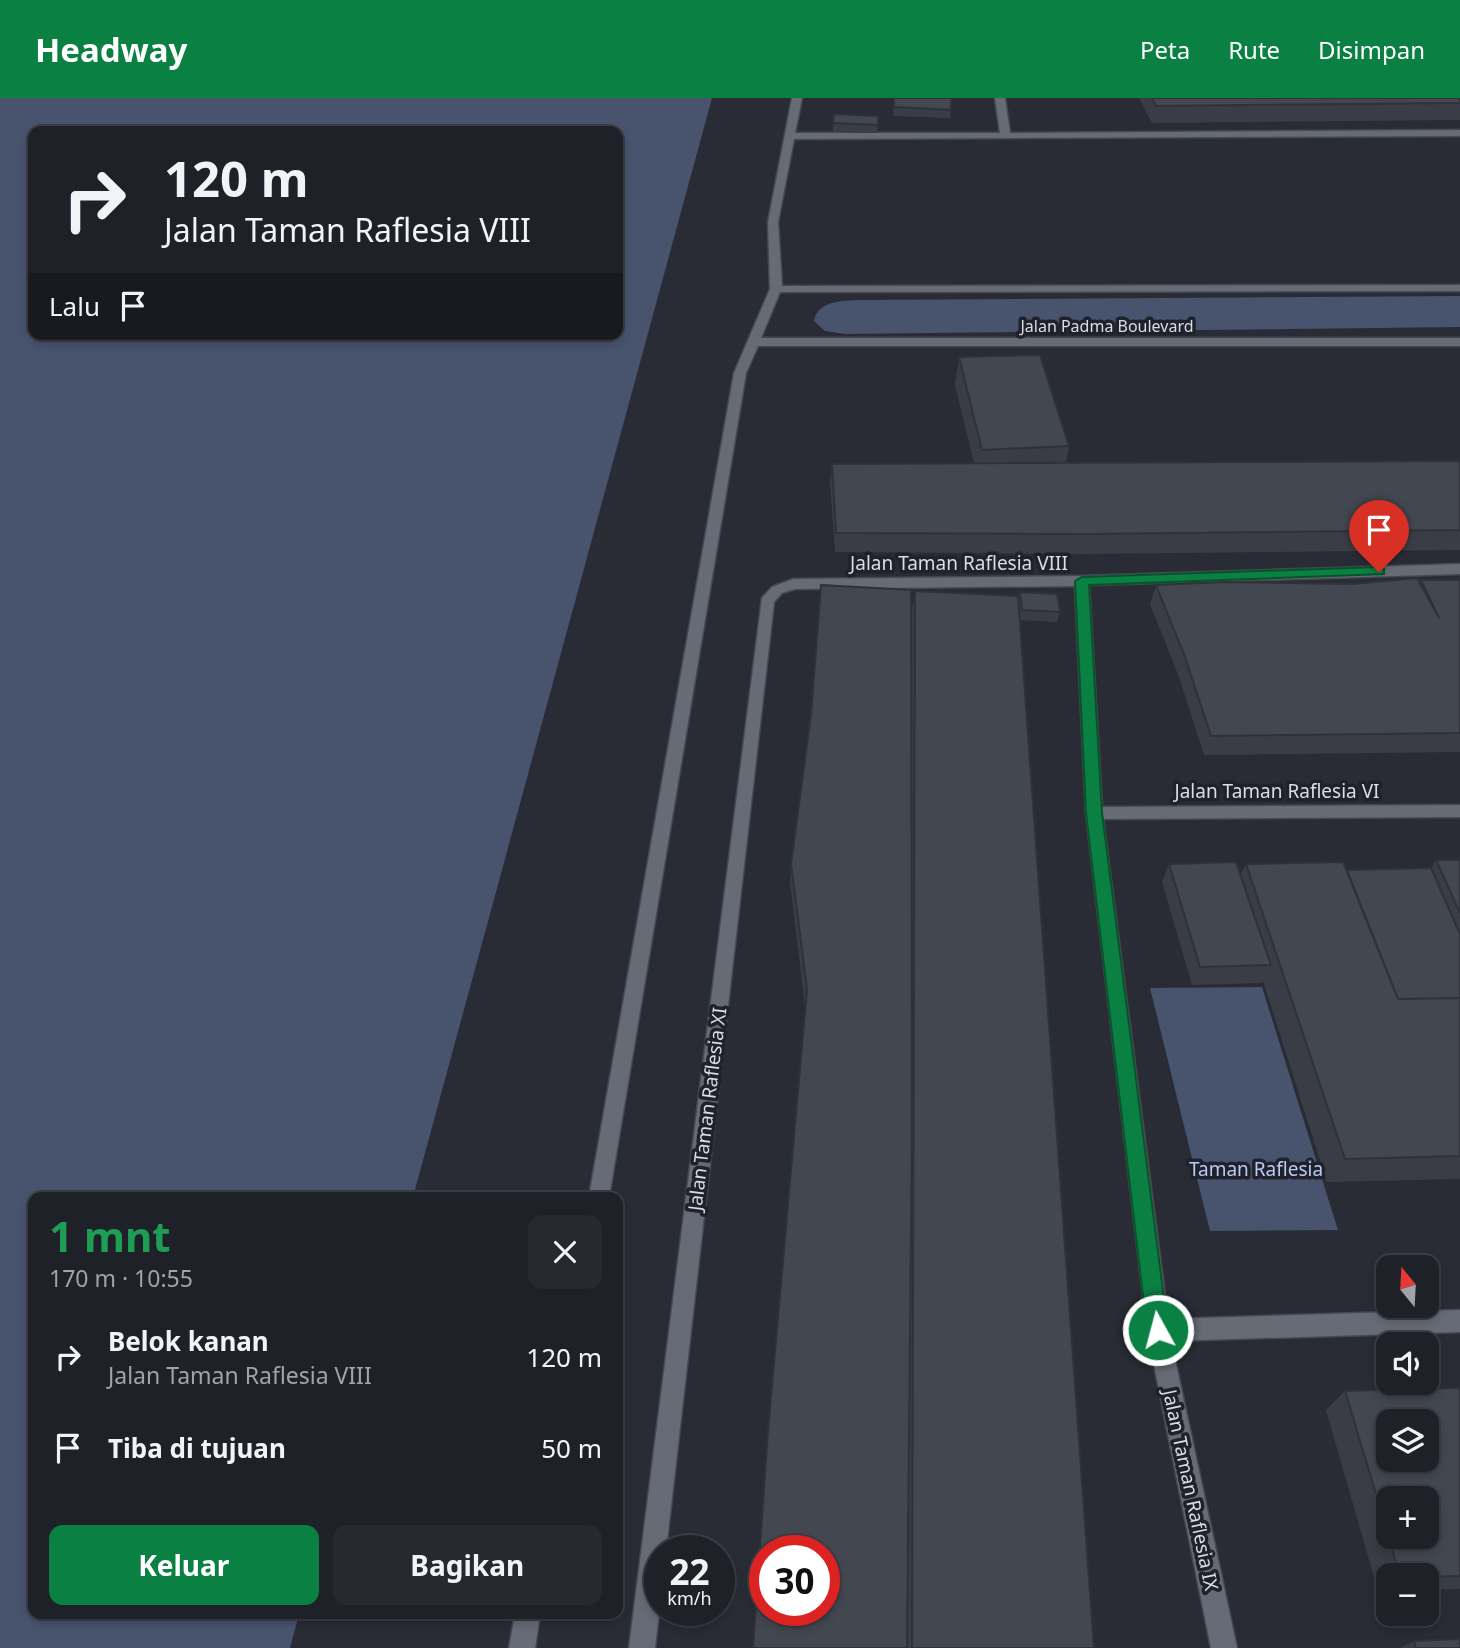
<!DOCTYPE html>
<html lang="id">
<meta charset="utf-8">
<style>
body{margin:0;font-family:"Noto Sans",sans-serif;background:#272930;color:#f1f3f6;height:100vh;display:flex;flex-direction:column;font-size:26px;white-space:nowrap}
*{box-sizing:border-box;margin:0}
p{font-size:23px;color:#a1a3a8}
.icon{flex:none;width:38px;height:38px;fill:none;stroke:currentColor;stroke-width:2;stroke-linecap:round;stroke-linejoin:round}
.map{position:relative;flex:1;overflow:hidden}
.panel{position:absolute;left:28px;top:1094px;width:595px;height:427px;display:flex;flex-direction:column;background:#1f2128;border-radius:14px;box-shadow:0 4px 10px #0003,0 0 0 2px #3c3e45}
.panel>*{flex:none}
.hud{position:absolute;left:28px;top:28px;width:595px;height:214px;border-radius:14px;box-shadow:0 4px 10px #0003,0 0 0 2px #3c3e45;background:#1f2128;color:#f1f3f6;overflow:hidden}
.needle{width:46px;rotate:342deg}
.buttons{position:absolute;left:1376px;top:1157px;display:grid;gap:14px}
.buttons a{display:grid;place-items:center;width:63px;height:63px;border-radius:14px;background:#1f2128;box-shadow:0 4px 10px #0003,0 0 0 2px #3c3e45;font-size:35px}
.speed{position:absolute;left:644px;top:1437px;display:flex;gap:14px;font-size:35px;font-weight:700;text-align:center}
.speed>*{display:grid;place-content:center;width:91px;height:91px;border-radius:50%;background:#1f2128;box-shadow:0 4px 10px #0003,0 0 0 2px #3c3e45;line-height:1}
.speed small{font-size:18px;font-weight:400}
.speed .limit{border:10px solid #d22;background:#fff;color:#111}
.pin{position:absolute;display:grid;place-items:center;width:60px;height:60px;color:#fff;margin:-72px -30px;border-radius:50% 50% 50% 0;rotate:-45deg;box-shadow:0 0 7px #0007}
.pin .icon{rotate:45deg}
.me{position:absolute;width:77px;margin:-38px;rotate:353deg;stroke-linejoin:round;filter:drop-shadow(0 0 5px #0008)}
.turn{display:flex;align-items:center;gap:24px;height:147px;padding:0 21px;font-size:32px}
.turn .icon{width:91px;height:91px;stroke-width:2.5}
.turn b{display:block;font-size:49px;line-height:60px}
.then{display:flex;align-items:center;height:66px;padding:0 21px;background:#0003;gap:14px;font-size:26px}
.round{display:grid;place-items:center;flex:none;width:74px;height:74px;border-radius:14px;background:#272930}
.headline{display:flex;align-items:center;justify-content:space-between;height:119px;padding:0 21px}
h1{font-size:42px;font-weight:700;line-height:52px;color:#1e9e55}
.primary-button{display:flex;gap:14px;margin-top:auto;padding:14px 21px}
.primary-button a{flex:1;height:80px;border-radius:14px;background:#0b8043;color:#fff;font-size:28px;font-weight:700;line-height:80px;text-align:center}
.primary-button a+a{background:#272930;color:#f1f3f6}
ul{padding:0;list-style:none}
li{display:flex;align-items:center;gap:21px;height:91px;padding:0 21px}
li div{flex:1}
li b{display:block;font-size:26px}
li em{font-style:normal}
header{display:flex;align-items:center;gap:42px;box-sizing:border-box;height:98px;padding:0 35px;background:#0b8043;color:#fff}
header strong{font-size:33px}
nav{display:flex;gap:38px;margin-inline-start:auto;font-size:24px}
.map>svg:first-child{display:block}
.green{fill:#48536e;fill-rule:evenodd}
.lines{fill:none;stroke-linecap:round;stroke-linejoin:round}
.minor-casing{stroke:#45494f;stroke-width:3}
.minor{fill:#676b75;fill-rule:evenodd}
.wall{fill:#3a3d45;fill-rule:evenodd}
.building{fill:#434750;stroke:#2f3238;stroke-width:2;fill-rule:evenodd}
.route{fill:#0b8043;stroke:#07532c;stroke-width:2}
.labels{text-anchor:middle;stroke-width:7;stroke-linejoin:round;paint-order:stroke}
.far-street-label{font-size:16px;fill:#dadde2;stroke:#1f222b}
.street-label{font-size:19px;fill:#dadde2;stroke:#1f222b}
.park-label{font-size:19px;fill:#b9caf3;stroke:#1f222b}
</style>
<header>
<strong>Headway</strong>
<nav><a>Peta</a><a>Rute</a><a>Disimpan</a></nav>
</header>
<div class="map">
<svg width="1460" height="1550" viewBox="0 0 1460 1550">
<rect width="100%" height="100%" fill="#292c35"/>
<!-- green -->
<path class="green" d="M0,0H712L413,1099H33V1516H299L290,1550H0ZM33,33H618V236H33Z
M1460,198V229L845,236L825,233L814,223C818,202 843,203 860,202Z
M1262,889L1338,1132L1210,1133L1150,890Z"/>
<g class="lines">
<defs>
<path id="minor" d="M792,0H802L795,35H1000L995,0H1005L1010,35L1460,32V38L794,41L778,124L782,188L1460,187V193L780,194L761,240H1460V248H758L746,275L609,1099H589L734,275L770,191L768,124Z
M1460,466V476L1089,487L1102,709L1460,707V719L1103,721L1168,1221L1460,1212V1234L1171,1243L1237,1550H1211L1147,1232L1086,715L1075,488L795,491L782,495L774,504L666,1452H660V1506L655,1550H629L762,500L772,489L793,481L1082,478Z
M515,1516H540L535,1550H509Z"/>
</defs>
<!-- minor casing -->
<use href="#minor" class="minor-casing"/>
<!-- minor -->
<use href="#minor" class="minor"/>
</g>
<!-- wall -->
<path class="wall" d="M894,0L951,12L950,20L893,18Z
M1139,0H1460V22L1152,25Z
M834,16L878,27L877,35L833,34Z
M959,259L1069,348L1066,365L1460,363V452L1085,456L835,454L830,385L832,366L974,365L955,287Z
M1421,482H1460V654L1204,657L1179,579L1150,506L1156,487L1419,485Z
M915,493L1019,502L1020,494L1060,514L1057,524L1020,522L1094,1550H908L805,908L790,784L791,766L911,771L912,512Z
M1436,762H1460V1081L1327,1084L1263,883L1261,885L1192,887L1162,784L1169,766L1240,778L1246,766L1347,772L1431,770Z
M1460,1290V1491L1426,1492V1477H1388V1493H1378L1326,1312L1345,1293ZM1388,1400L1426,1438H1388Z
M1414,1543L1460,1550H1400Z"/>
<!-- building -->
<path class="building" d="M894,0H951V12L894,9Z
M1152,0H1460V5L1156,8Z
M834,16L878,18V27L833,25Z
M1040,257L1069,348L982,352L959,259Z
M1460,363V432L1089,436L836,435L832,366Z
M1417,480L1439,520L1421,482H1460V635L1211,638L1185,559L1156,487L1222,484L1353,486Z
M821,487L911,492L912,1029L907,1550H753L768,1333L807,891L791,766L811,617ZM765,1452H824V1512H765Z
M915,493L1018,498L1094,1550H912Z
M1020,494L1057,496L1060,514L1022,512Z
M1436,762H1460V815Z
M1236,764L1271,867L1200,869L1169,766Z
M1343,764L1398,901L1460,900V1058L1345,1061L1246,766Z
M1431,770L1460,836V900L1398,901L1347,772Z
M1460,1290V1478L1426,1479V1477H1400L1388,1438H1426V1400H1388V1436L1345,1293ZM1388,1323H1426V1362H1388Z
M1460,1541V1550H1416L1414,1543Z"/>
<!-- route -->
<path class="route" d="M1379,469L1384,471V476L1089,487L1102,715L1168,1232L1165,1239L1158,1242L1150,1239L1147,1232L1086,715L1075,483L1082,479Z"/>
<g class="labels">
<!-- far-street labels -->
<g class="far-street-label">
<text x="1107" y="234">Jalan Padma Boulevard</text>
</g>
<!-- street labels -->
<g class="street-label">
<text x="959" y="472">Jalan Taman Raflesia VIII</text>
<text x="1277" y="700">Jalan Taman Raflesia VI</text>
<text transform="translate(707 1011) rotate(-83)" y="7">Jalan Taman Raflesia XI</text>
<text transform="translate(1191 1392) rotate(78)" y="7">Jalan Taman Raflesia IX</text>
</g>
<!-- park labels -->
<g class="park-label">
<text x="1256" y="1078">Taman Raflesia</text>
</g>
</g>
</svg>
<div class="buttons">
<a><svg class="needle" viewBox="-14 -14 28 28"><path d="M0-13l5 13h-10z" fill="#e53935"/><path d="M0 13l5-13h-10z" fill="#a1a3a8"/></svg></a>
<a><svg class="icon" aria-label="sound" viewBox="0 0 24 24"><path d="M4 9h4l5-4v14l-5-4H4zM17 9q2 3 0 6"/></svg></a>
<a><svg class="icon" aria-label="layers" viewBox="0 0 24 24"><path d="M12 4l9 5-9 5-9-5zM3 14l9 5 9-5"/></svg></a>
<a>+</a>
<a>−</a>
</div>
<div class="speed"><div>22<small>km/h</small></div><div class="limit">30</div></div>
<div class="pin" style="left:1379px;top:474px;background:#d93025"><svg class="icon" aria-label="arrive" viewBox="0 0 24 24"><path d="M6 21V4h12l-3 4 3 4H6"/></svg></div>
<svg class="me" style="left:1158px;top:1232px" viewBox="-20 -20 40 40"><circle r="17" fill="#0b8043" stroke="#fff" stroke-width="3"/><path d="M0-11L8 9 0 5-8 9z" fill="#fff"/></svg>
<div class="hud">
<div class="turn"><svg class="icon" aria-label="right" viewBox="0 0 24 24"><path d="M7 20v-9h11M14 6l5 5-5 5"/></svg><div><b>120 m</b>Jalan Taman Raflesia VIII</div></div>
<div class="then">Lalu<svg class="icon" aria-label="arrive" viewBox="0 0 24 24"><path d="M6 21V4h12l-3 4 3 4H6"/></svg></div>
</div>
<section class="panel">
<div class="headline"><div><h1>1 mnt</h1><p>170 m · 10:55</p></div><a class="round"><svg class="icon" aria-label="close" viewBox="0 0 24 24"><path d="M6 6l12 12M18 6L6 18"/></svg></a></div>
<ul>
<li><svg class="icon" aria-label="right" viewBox="0 0 24 24"><path d="M7 20v-9h11M14 6l5 5-5 5"/></svg><div><b>Belok kanan</b><p>Jalan Taman Raflesia VIII</p></div><em>120 m</em></li>
<li><svg class="icon" aria-label="arrive" viewBox="0 0 24 24"><path d="M6 21V4h12l-3 4 3 4H6"/></svg><div><b>Tiba di tujuan</b></div><em>50 m</em></li>
</ul>
<div class="primary-button"><a>Keluar</a><a>Bagikan</a></div>
</section>
</div>
